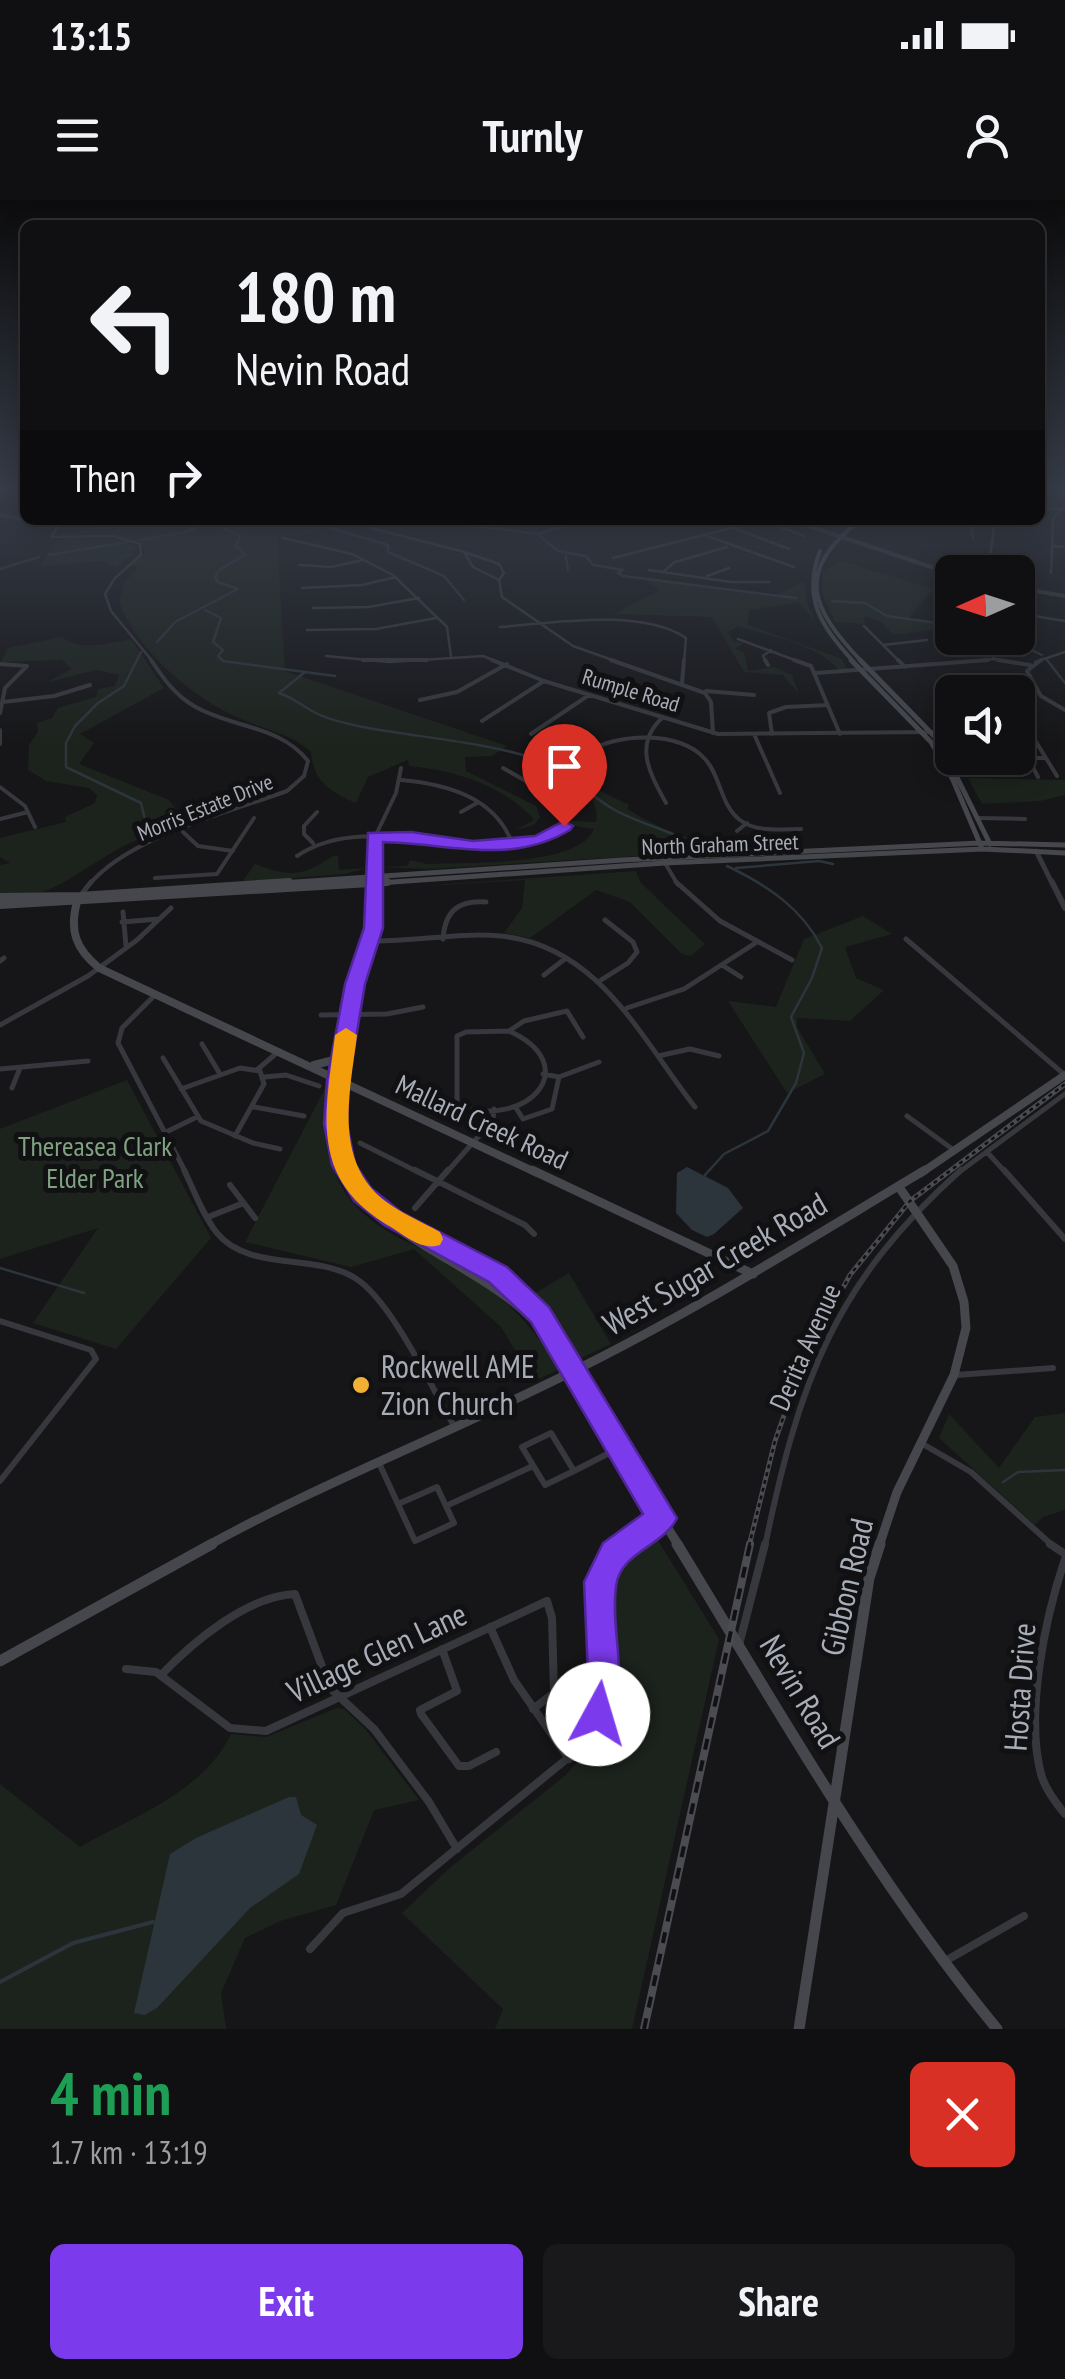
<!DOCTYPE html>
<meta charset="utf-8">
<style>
body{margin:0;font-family:"PT Sans Narrow",sans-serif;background:#19191b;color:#f1f3f6;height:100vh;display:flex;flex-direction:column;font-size:38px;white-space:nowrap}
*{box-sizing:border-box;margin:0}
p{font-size:32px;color:#9c9d9f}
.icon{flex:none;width:55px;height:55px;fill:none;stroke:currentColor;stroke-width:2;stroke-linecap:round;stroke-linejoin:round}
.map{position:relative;height:1829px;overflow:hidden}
.panel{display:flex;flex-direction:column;background:#101012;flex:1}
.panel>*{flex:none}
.banner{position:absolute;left:20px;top:20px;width:1025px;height:305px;border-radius:15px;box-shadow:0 5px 25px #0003,0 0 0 2px #303032;background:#101012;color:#f1f3f6;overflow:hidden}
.needle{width:65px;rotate:267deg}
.fabs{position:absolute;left:935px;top:355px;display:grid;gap:20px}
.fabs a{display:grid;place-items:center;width:100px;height:100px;border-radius:15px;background:#101012;box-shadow:0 5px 25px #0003,0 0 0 2px #303032;font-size:50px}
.pin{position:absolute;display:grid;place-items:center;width:85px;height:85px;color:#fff;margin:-102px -42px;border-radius:50% 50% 50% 0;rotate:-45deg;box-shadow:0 0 10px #0007}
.pin .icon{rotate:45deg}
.me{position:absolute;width:110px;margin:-55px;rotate:6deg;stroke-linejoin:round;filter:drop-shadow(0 0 8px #0008)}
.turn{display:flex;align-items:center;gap:35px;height:210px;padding:0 50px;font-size:45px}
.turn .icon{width:130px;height:130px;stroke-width:2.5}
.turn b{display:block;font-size:70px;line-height:85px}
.then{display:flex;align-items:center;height:95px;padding:0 50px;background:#0003;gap:20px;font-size:38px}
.round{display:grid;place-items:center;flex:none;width:105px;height:105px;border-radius:15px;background:#19191b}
.summary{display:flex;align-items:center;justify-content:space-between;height:170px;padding:0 50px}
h1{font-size:60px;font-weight:800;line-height:75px;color:#1e9e55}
.primary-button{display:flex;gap:20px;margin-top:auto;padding:20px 50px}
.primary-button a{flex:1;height:115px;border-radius:15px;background:#7c3aed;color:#fff;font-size:40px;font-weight:800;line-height:115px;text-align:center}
.primary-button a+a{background:#19191b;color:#f1f3f6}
.status{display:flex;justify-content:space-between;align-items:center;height:70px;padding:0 50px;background:#101012;direction:ltr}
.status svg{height:28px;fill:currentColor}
header{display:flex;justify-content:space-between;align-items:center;height:130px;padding:0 50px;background:#101012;font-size:45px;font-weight:800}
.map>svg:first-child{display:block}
.green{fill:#1c231d}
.water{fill:#2c353c}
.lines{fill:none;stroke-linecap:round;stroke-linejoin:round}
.stream-far1{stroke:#2c353c;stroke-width:2.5}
.stream{stroke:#2c353c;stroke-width:4}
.minor-far4{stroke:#37383d;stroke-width:2.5}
.minor-far3{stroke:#37383d;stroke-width:4}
.minor-far2{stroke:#37383d;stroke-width:5}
.minor-far1{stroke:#37383d;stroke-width:6}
.minor{stroke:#37383d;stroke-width:8}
.tertiary-far2{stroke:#37383d;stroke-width:4}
.tertiary-far1{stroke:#37383d;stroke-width:5}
.tertiary{stroke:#37383d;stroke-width:6}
.secondary-far4{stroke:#45474d;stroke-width:4}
.secondary-far3{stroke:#45474d;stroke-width:5}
.secondary-far2{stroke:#45474d;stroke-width:8}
.secondary-far1{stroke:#45474d;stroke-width:9}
.secondary{stroke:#45474d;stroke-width:11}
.rail-far1-casing{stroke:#4a4c52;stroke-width:5}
.rail-casing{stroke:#4a4c52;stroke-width:8}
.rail-far1{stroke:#111113;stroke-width:2.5;stroke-dasharray:4;stroke-linecap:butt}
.rail{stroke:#111113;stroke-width:4;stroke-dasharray:11;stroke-linecap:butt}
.route{fill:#7c3aed;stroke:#51269a;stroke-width:2.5}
.slow{fill:#f59e0b}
.poi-dot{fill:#f2b134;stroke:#111113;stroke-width:4}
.labels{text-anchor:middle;stroke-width:10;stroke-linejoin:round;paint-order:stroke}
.far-street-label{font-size:22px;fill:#a8adb8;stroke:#111113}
.street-label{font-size:28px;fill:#a8adb8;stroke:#111113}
.park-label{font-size:28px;fill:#7fa381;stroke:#111113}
.near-street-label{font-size:32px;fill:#a8adb8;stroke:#111113}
.near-poi-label{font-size:32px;fill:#a8adb8;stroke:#111113;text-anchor:start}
</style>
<div class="status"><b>13:15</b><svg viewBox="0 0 49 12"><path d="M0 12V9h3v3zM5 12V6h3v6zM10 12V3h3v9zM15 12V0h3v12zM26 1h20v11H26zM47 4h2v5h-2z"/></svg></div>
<header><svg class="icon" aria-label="menu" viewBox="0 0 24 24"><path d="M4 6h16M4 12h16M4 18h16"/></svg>Turnly<svg class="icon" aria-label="person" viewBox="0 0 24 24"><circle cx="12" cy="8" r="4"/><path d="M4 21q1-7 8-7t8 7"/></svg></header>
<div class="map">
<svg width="1065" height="1829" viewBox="0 0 1065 1829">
<rect width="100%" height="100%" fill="#161618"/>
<!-- green -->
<path class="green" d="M113,320H309L335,329L323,327V333L277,337L285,471L507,546L492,556L465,557L466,571L536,606L540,617L534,625L515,630L534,620C504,585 453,570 409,566L408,560L368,577L356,603C331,592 313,582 311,552C292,534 266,530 241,519C194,499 137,451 119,402L123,384L138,368L131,365L145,353L141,342L112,334L59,335L111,325L107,321Z
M65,339H120L138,348L116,368L104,361L41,366L54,342Z
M842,361L933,389L908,419L951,424L952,433L929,430L894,435L880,421L864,416L865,424L835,422L822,393L823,371Z
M641,377L775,396L804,381L807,403L816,422L798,402L749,410L748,425L842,459L848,471H839C820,444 767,436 738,426L728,432L733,441L744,443L735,449L744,452L748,471L774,467L792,475L799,494L783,475L744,472L712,417L614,414L660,390Z
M62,437C80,452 110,443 131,439L164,488L80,534L94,543L79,564L169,600L178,612L160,624V632C111,643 73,686 32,695C22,697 10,694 0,694V665L10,663L0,657V638L66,622L65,617L95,603L97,595L89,588L46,581L28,570L29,545L38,532L37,523L52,518L58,508L96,497L98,489L115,486L119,475L96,470L45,483L72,469L62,460L1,462L8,448Z
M527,554L555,561L574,578L629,605L627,609C640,617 679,638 694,639L702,652L429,669L381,667L407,666L410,660L427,664C465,662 580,667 594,629L569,625L571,621L596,622C603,586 549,570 524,558Z
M968,578L1065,580V595L1040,601L982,604Z
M333,656H338L339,670L366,668L345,674L242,682L255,664C288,677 303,677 333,656Z
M636,671L640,682L705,744L691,756L682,754L630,702L596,690L530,738L504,733L522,708L525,680L405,687Z
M863,716L892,734L845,747L856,778L884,790L850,821L797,818V827L825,874L787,893L728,801L776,807L804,739Z
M127,880L211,1038L116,1149L33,1123L98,1028L0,1059V929Z
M329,881L333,883C320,951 329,998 394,1035C416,1048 442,1056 463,1070C510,1102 529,1122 560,1169L534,1181L501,1127L414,1049L351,1067L245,1042Z
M569,1073L611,1144L579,1159L532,1095Z
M1065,1213V1310L1043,1317L1035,1325L939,1238L949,1214L999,1268L1035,1217Z
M654,1334L719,1439L632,1829H495L503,1809L402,1713L452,1666L566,1575L597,1539L612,1490L606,1390L614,1369L626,1355Z
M337,1508L344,1509L366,1530L419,1600L374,1610L336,1705L280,1721L245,1738L221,1793L226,1829H0V1584L80,1647C132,1617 204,1592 231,1534L266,1537Z"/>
<!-- water -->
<path class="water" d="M687,967L728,988L743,1008L714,1034L707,1037L692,1030L676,1013L677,973Z
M289,1597H296L301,1615L317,1625L299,1674L250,1708L157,1808L145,1815L134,1813L170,1654L196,1638Z"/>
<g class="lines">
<!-- stream-far1 -->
<path class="stream-far1" d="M303,320L388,345V352L444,376L464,400
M423,320L538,334L587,320
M971,320L973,339
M538,334L558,351L586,356L593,365L623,370L618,373L623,376L796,398
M141,340L186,332L208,323
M49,355L127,342
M566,357L568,370
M0,369L39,357
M832,401L865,403L887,416L952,425
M205,410L221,418L213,442L223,450L218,456L223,461L335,476
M1007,438L1042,455
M157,442L175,422L238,389L218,382L215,377L219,370L245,355L236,346L240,336L206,320
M141,452L124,486L98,503L75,526L66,543V567L141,603L149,636
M1047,460L1065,483
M305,472L279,493C293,498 300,504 312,511C325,519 348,524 363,527C420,538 481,541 536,559C566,569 587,594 613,609C643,626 675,631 704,649
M736,668L819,661L833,664
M705,975L724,954L768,931L796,883L804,853L791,817L812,778L822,748C802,708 767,685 727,666
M0,1068L84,1093
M1003,1282L1018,1272L1065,1270"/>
<!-- stream -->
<path class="stream" d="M0,1782L73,1743L153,1722"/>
<!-- minor-far4 -->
<path class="minor-far4" d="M1047,291L1065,295
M1040,307L1065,310
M762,320L804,336
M891,320L901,324L906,320
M60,323L51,337L114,336L140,344L141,355L115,378L105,394L111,411L153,462
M371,328L464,352
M736,329L789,349
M707,336L794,367
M283,338L352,354L393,375L447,427L451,456
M1052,346L1065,347
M464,352L499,364L504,373L499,380L473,367Z
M613,358L763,320
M299,365L331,367L363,360
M649,370L731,382H769
M664,371L675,362L727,347
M972,372L990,358L995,320
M1051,373L1053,319L1065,305
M707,376L729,368
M499,380L502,397L573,446L618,462
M302,388L362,385L396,377
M313,408L368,407L419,398
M934,408L952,411
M1028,415L1065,421
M864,426L900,462
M500,427C553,423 641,408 686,438L684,462
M1023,429L1030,390
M307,430L376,429L436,418
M738,439L800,462
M883,445L927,440
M987,450L995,459
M326,456L389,462L483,456L498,462
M766,462L763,456L771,450
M956,462L995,459L1013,462
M1035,462L1065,452"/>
<!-- minor-far3 -->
<path class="minor-far3" d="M363,460H427
M492,460L544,481L718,534L932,532
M611,460L705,493L711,502L713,533
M765,460L768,465
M794,460L811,466L840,534
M898,460L905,467
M998,460L1030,465
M1041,460L1027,471L1041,496L1065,510
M0,464L27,466L5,488L0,513
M816,473L988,460
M682,483L684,460
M706,491L754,495
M937,491L1034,486
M420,500L457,492L507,464
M3,502L54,496L90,485
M662,518C633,545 650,574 666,603
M482,521L544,481
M0,530V544
M531,534L589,495
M754,534L780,593
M772,534L769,513L786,507L828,505
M1033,537L1057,576
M1018,539L1038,577
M587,552C617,533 680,530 705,559C721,576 720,605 740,620C757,633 781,629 801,629
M1009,558H1046
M953,567H1012L1009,558
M401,580C446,584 495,597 512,643
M0,587L25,606L35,627
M461,612L477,603
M978,618L1025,619
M0,619L28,612
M737,631L747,623
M183,632L198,646L233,651
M313,643L304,634V626L317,612
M297,656C380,601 497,686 566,621L561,601L503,568
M665,663L678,685
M155,678L217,674L254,618
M89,685C128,637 230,612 287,591L304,576L308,561C280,525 231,528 194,506C175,495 163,478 151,460
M374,685L373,641L396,593L401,568"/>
<!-- minor-far2 -->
<path class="minor-far2" d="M676,682L720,721L792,760
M80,696L91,682
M123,712L126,746
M122,722L159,719
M443,739C445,711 458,700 486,702
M906,739L1065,875
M370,741C413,742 458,732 501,736C599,746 640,837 695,907
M0,761L4,758
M722,765L741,777
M544,775L566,758
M601,780L628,763L637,752L633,742L605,720
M156,794L122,828L118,843L186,973
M627,808L684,789L757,742
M321,815L387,814L423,807
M0,825L88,776L137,740L171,708
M509,831C583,864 533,928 457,907V836L466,832Z
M509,831L524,821L567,811L583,837
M202,844L220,874
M658,856L690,849L719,856
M163,858L201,921L253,943L280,949
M0,869L88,861
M258,869L279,851
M264,877L286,875L319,886
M559,877L599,862
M338,880L355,783L374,728L373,682
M12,888L20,868
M181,889L240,868L260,871L264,884L235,936
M254,907L304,916
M516,908L523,919L552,909L559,877L543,874
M907,916L955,951
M164,933L197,917
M360,943L420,973
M987,952L1006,973
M446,973L493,920L494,909
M958,973L1065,894"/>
<!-- minor-far1 -->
<path class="minor-far1" d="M184,970C194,990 203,1016 217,1033C249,1072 315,1053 355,1078C391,1100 432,1188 454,1226
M415,970L525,1025L534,1034
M1004,970L1065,1039
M230,985L255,1018
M415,1008L448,970
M208,1017L241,1004
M0,1121L91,1150L96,1159L0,1281
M956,1175L1053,1168
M551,1233L574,1271L545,1285L522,1247Z
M921,1243L971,1272L1053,1346
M379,1263L415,1341L454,1323L437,1287L398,1304
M574,1271L617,1249
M446,1306L533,1266
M621,1346L661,1318
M765,1346C799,1183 833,1084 961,970"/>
<!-- minor -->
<path class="minor" d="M1050,1344L1065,1354
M1065,1359C1045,1418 1025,1513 1041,1574C1045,1589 1055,1602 1065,1614
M490,1427L514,1480L569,1559
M739,1445L765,1344
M442,1449L457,1491L420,1510L421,1514L459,1566H469L496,1552
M126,1469L156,1472L230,1528L266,1531L547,1401L552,1418L554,1493L533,1509
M161,1475C193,1442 247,1396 295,1394L330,1488L374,1529L429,1602L457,1649
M310,1749L343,1713L401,1694L574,1553C623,1486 593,1458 599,1386L604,1370L624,1344
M947,1760L1024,1716"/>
<!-- tertiary-far2 -->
<path class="tertiary-far2" d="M0,315L25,319
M35,320H107
M791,320L952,374
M1018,388L1065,396"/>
<!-- tertiary-far1 -->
<path class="tertiary-far1" d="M1036,651L1053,685"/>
<!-- tertiary -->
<path class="tertiary" d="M1052,682L1065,708"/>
<!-- secondary-far4 -->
<path class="secondary-far4" d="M860,320C795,372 809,406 862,462
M820,351C802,398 821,427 854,462"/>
<!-- secondary-far3 -->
<path class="secondary-far3" d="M851,460L931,542L953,580L981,646
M860,460L939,541L990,644
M251,685L622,660L980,643L1065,645
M350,685L665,663L983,649L1065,653"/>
<!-- secondary-far2 -->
<path class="secondary-far2" d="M0,697L80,696L289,682
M77,702C69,731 76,749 99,768L537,973
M0,705L387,682
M314,865L334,860L344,843
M338,880C326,909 326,945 341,973
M338,880L337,939L349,973
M921,973L1065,875"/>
<!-- secondary-far1 -->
<path class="secondary-far1" d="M339,970C388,1044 481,1063 541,1127L679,1346
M348,970C367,1024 457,1044 499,1075C519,1090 538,1111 551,1131C560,1145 570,1156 573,1172
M532,970L753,1074
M207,1346C318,1285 435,1239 549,1183C679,1121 801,1044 925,970
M879,1346L897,1292L954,1175L966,1128L964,1102L953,1066L899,987"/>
<!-- secondary -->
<path class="secondary" d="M677,1344C777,1508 874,1680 997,1829
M0,1461L212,1344
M799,1829L869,1378L880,1344"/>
<defs>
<path id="rail-far1" d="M749,1346L775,1241L804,1159L850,1075L910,1001L1065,884"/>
<path id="rail" d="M644,1829L750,1344"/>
</defs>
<!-- rail-far1 casing -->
<use href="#rail-far1" class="rail-far1-casing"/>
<!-- rail casing -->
<use href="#rail" class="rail-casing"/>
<!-- rail-far1 -->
<use href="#rail-far1" class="rail-far1"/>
<!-- rail -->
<use href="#rail" class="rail"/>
</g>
<!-- sky -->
<linearGradient id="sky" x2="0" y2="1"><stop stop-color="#0c0c0d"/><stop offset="0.53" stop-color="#363c48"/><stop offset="1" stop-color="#363c48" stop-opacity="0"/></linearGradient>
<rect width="1065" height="545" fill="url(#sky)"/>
<!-- route -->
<path class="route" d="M564,621L573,626L570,630C509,666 449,643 383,642V728L365,784L349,880L347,924L355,964L371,988L401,1012L507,1067L549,1107L677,1318C664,1346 620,1352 616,1386C610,1433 630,1479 611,1526L598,1531L586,1526L581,1514L588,1474L584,1382L603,1343L643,1314L531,1122L489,1082L384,1025L354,1001L332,965L324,924L327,880L345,784L364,728L368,633L411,632L473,641L535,636Z"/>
<!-- slow -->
<path class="slow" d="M346,828L357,835C350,893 333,960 385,1001C401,1013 422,1022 440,1032L443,1039L440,1045C422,1051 405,1036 391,1027C309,980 325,916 335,835Z"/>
<!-- markers -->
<circle class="poi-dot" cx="361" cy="1185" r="10"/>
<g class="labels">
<!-- far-street labels -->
<g class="far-street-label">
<text transform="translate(631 490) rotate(17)" y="8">Rumple Road</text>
<text transform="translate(205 607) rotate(-22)" y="8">Morris Estate Drive</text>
<text transform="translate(720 644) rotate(-2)" y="8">North Graham Street</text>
</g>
<!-- street labels -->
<g class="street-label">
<text transform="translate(482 922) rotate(25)" y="10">Mallard Creek Road</text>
<text transform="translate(805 1147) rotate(-66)" y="10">Derita Avenue</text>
</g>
<!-- park labels -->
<g class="park-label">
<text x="95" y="956">Thereasea Clark<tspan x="95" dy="32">Elder Park</tspan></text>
</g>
<!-- near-street labels -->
<g class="near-street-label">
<text transform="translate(715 1064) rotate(-30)" y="11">West Sugar Creek Road</text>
<text transform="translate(847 1387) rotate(-77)" y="11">Gibbon Road</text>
<text transform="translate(377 1453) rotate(-25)" y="11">Village Glen Lane</text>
<text transform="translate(1020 1487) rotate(-86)" y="11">Hosta Drive</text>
<text transform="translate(800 1492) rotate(59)" y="11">Nevin Road</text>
</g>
<!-- near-poi labels -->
<g class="near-poi-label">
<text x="381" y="1178">Rockwell AME<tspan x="381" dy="37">Zion Church</tspan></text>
</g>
</g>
</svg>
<div class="fabs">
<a><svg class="needle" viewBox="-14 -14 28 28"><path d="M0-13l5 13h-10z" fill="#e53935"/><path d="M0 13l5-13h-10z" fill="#9c9d9f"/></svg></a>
<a><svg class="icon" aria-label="sound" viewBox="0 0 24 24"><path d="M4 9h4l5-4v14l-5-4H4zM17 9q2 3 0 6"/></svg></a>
</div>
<div class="pin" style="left:564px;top:626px;background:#d93025"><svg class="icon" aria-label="arrive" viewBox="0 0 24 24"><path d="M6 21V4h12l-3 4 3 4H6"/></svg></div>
<svg class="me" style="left:598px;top:1514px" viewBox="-20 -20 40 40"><circle r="19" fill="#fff"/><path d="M0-13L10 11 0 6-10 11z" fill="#7c3aed"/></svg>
<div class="banner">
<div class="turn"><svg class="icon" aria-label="left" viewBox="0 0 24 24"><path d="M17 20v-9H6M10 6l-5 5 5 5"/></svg><div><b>180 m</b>Nevin Road</div></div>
<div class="then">Then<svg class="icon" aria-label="right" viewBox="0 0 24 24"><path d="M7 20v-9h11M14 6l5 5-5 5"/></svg></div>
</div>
</div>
<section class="panel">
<div class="summary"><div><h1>4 min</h1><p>1.7 km · 13:19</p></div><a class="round" style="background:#d93025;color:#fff"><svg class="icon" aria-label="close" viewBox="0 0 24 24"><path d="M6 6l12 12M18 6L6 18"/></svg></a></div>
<div class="primary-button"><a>Exit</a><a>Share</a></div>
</section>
